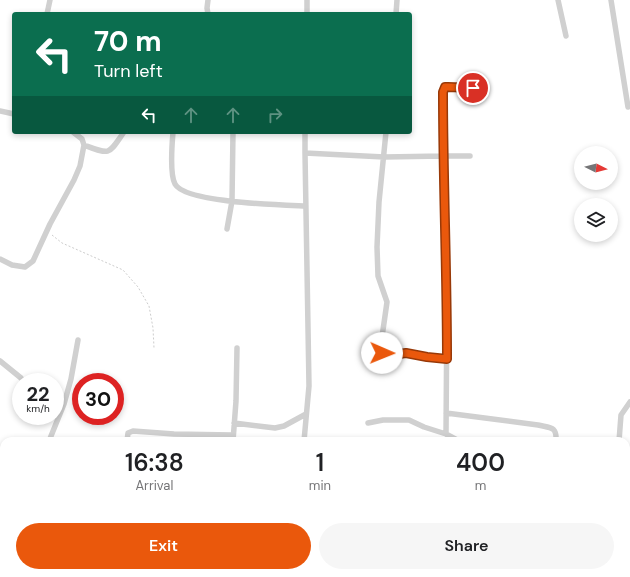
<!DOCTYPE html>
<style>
body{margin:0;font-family:"DM Sans",sans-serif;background:#f6f6f6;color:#202124;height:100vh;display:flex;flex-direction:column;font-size:15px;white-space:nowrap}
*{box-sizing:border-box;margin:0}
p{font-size:13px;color:#757577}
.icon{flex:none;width:22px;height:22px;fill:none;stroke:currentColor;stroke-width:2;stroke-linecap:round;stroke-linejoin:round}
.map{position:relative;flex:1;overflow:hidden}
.details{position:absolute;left:0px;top:437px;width:630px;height:140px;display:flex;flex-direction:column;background:#fff;border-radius:12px 12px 0 0;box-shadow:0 2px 6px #0003}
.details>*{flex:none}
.top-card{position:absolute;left:12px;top:12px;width:400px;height:122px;border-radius:4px;box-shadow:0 2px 6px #0003;background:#0b6e4f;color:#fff;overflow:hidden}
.needle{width:26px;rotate:96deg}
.tools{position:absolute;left:574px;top:146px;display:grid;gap:8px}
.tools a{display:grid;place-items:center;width:44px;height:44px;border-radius:50%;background:#fff;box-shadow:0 2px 6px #0003;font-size:20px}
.speed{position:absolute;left:12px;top:373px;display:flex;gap:8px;font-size:20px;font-weight:700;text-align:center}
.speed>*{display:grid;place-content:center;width:52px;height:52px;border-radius:50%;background:#fff;box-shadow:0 2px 6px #0003;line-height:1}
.speed small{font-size:10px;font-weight:400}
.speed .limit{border:6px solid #d22;background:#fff;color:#111}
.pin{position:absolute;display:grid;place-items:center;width:34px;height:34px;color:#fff;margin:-17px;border:2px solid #fff;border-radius:50%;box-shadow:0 1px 4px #0007}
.me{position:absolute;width:44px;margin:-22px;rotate:91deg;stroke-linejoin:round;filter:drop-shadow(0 0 3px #0008)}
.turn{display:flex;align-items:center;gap:14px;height:84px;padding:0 16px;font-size:18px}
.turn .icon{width:52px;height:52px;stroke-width:2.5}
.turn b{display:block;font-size:28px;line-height:34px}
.lanes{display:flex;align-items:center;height:38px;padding:0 16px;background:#0003;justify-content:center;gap:20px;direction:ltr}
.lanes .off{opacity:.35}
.eta{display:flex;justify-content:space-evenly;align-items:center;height:68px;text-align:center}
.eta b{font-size:24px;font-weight:600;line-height:28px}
.action{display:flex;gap:8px;margin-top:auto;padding:8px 16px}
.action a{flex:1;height:46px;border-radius:24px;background:#ea580c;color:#fff;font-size:16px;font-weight:600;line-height:46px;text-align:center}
.action a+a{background:#f6f6f6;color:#202124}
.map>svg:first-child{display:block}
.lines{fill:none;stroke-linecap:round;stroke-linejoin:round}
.path{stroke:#cdcdcd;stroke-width:1;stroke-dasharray:2 2;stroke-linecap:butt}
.street{stroke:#d0d0d0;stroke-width:5.5}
.route-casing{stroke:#983908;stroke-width:10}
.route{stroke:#ea580c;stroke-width:7}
</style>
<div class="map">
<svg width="630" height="577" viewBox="0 0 630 577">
<rect width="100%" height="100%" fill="#fff"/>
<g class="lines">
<!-- path -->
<path class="path" d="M52,235L62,243L123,270L138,287L149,306L153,328L154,348"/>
<!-- street -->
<path class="street" d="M558,0L566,36
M611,0L628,107
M47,14L50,0
M208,14L207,8L208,0
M307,14V0
M396,14L397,0
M0,111L14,114
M173,132C172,144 170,175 175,184C185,203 284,205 306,206
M305,132V153L384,157L443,156L447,298L446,434L459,441
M386,132L379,202L377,247L378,276L387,302L382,337V353L384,355L406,353L427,357L447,359
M84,145C111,155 108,155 124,132
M470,156H443V91L445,87H447L473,88
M227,229L232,201L233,132
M0,259L12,265L25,267L33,261L50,224L74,180L80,166L84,145L82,139L73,132
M0,361L21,378L23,382
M446,413L538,425C550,428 557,426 556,441
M49,416H52
M234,423L275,428L284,426L306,414
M368,423L383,420H409L424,427L446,434
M49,441L64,404L71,379L78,340
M127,441L128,433L133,431L174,434L233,435
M233,441L236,401L237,348
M304,441L309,386L305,153
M619,441L621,415L630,402
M626,462L630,465
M0,465L4,466
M0,505L4,506
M626,536L630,540
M0,550L4,551
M91,573L101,577
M61,577L63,573
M300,577L302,573"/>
</g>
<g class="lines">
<defs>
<path id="route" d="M382,353L384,356L406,353L427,357L447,359C447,270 443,181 443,92L445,87H448L473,88"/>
</defs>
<!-- route casing -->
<use href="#route" class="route-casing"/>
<!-- route -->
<use href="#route" class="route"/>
</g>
</svg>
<div class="tools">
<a><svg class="needle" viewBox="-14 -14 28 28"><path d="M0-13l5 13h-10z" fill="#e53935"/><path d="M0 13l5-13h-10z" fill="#757577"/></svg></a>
<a><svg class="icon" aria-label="layers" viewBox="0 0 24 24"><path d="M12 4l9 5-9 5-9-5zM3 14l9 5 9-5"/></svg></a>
</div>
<div class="speed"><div>22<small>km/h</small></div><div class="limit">30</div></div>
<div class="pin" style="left:473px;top:88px;background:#d93025"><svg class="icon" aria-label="arrive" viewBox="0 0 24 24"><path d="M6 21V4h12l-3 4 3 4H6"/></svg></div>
<svg class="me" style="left:382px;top:353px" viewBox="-20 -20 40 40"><circle r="19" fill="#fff"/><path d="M0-13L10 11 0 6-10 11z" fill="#ea580c"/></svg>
<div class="top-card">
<div class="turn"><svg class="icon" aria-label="left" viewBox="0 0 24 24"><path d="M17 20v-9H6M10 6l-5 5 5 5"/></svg><div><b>70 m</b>Turn left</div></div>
<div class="lanes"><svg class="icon" aria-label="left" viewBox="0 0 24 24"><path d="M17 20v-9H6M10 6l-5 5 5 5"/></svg><svg class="icon off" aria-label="ahead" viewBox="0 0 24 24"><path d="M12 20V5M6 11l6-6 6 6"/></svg><svg class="icon off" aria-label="ahead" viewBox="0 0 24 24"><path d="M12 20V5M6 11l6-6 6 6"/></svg><svg class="icon off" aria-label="right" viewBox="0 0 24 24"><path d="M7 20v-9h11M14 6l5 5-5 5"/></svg></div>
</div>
<section class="details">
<div class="eta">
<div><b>16:38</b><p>Arrival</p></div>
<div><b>1</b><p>min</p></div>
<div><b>400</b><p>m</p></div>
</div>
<div class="action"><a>Exit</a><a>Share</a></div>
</section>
</div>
